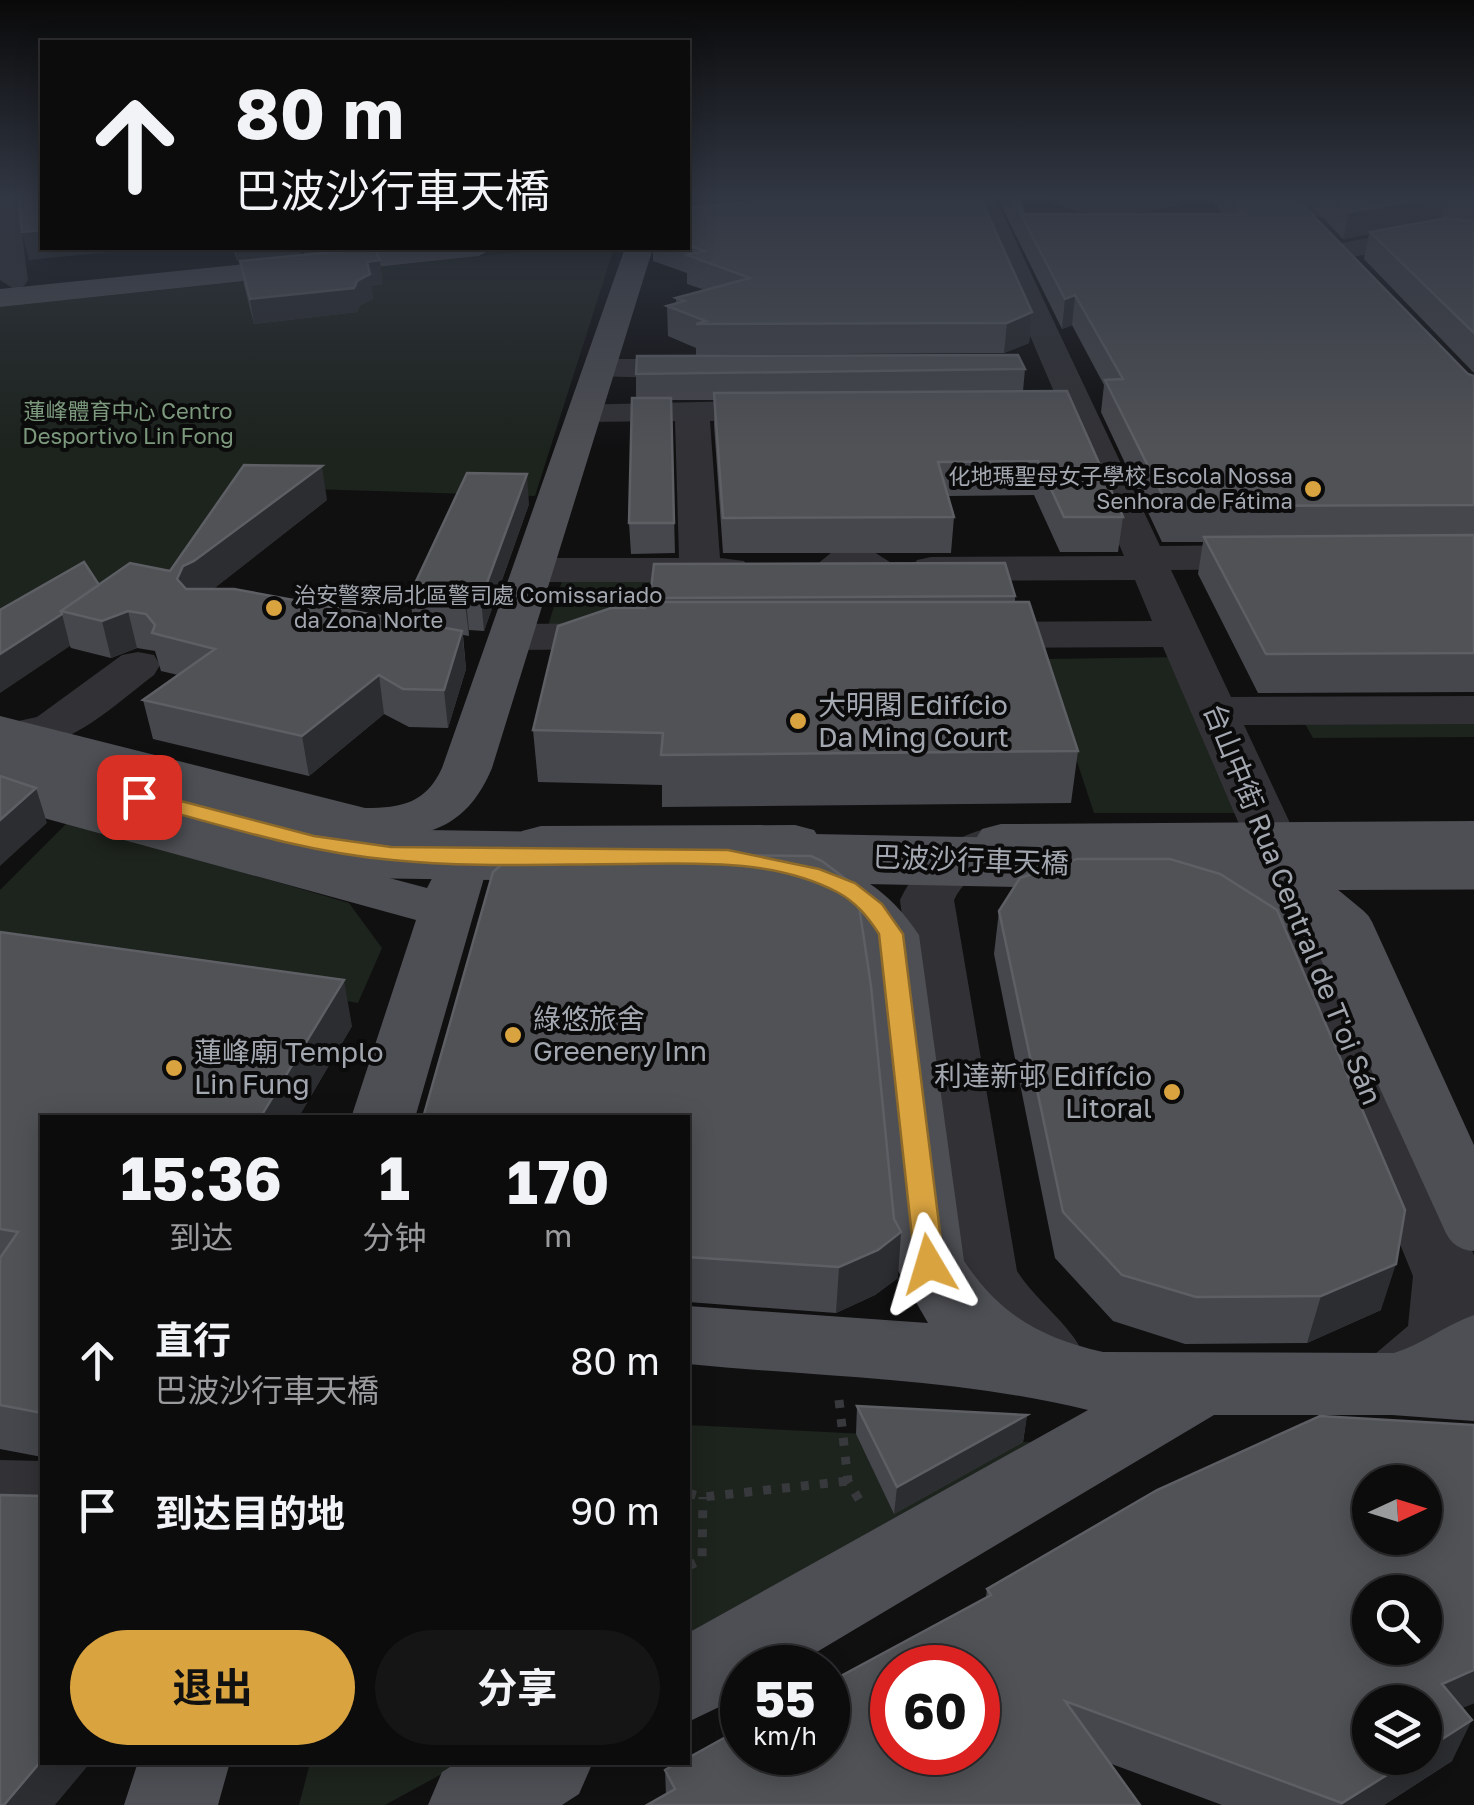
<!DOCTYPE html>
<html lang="zh">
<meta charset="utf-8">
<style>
body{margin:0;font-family:"Golos Text","Noto Sans SC",sans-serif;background:#151516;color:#f1f3f6;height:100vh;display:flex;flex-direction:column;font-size:38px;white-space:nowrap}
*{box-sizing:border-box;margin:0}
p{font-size:32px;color:#9a9b9d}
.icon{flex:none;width:55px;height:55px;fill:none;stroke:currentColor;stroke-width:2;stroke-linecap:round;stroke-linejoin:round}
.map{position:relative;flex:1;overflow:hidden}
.panel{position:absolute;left:40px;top:1115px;width:650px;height:650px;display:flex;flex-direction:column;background:#0c0c0d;border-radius:0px;box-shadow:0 5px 25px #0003,0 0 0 2px #2c2c2e}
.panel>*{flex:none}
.guide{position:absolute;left:40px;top:40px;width:650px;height:210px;border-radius:0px;box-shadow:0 5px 25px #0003,0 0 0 2px #2c2c2e;background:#0c0c0d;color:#f1f3f6;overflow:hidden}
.needle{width:65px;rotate:86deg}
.buttons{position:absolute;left:1352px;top:1465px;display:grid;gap:20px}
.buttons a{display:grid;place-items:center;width:90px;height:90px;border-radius:50%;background:#0c0c0d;box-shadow:0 5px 25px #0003,0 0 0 2px #2c2c2e;font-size:50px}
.speed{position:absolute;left:720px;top:1645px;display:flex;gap:20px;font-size:50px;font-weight:700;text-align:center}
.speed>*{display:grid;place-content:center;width:130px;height:130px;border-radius:50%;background:#0c0c0d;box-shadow:0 5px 25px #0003,0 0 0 2px #2c2c2e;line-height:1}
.speed small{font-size:25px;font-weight:400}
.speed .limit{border:15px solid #d22;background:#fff;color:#111}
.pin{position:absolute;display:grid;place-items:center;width:85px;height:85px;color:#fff;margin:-42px;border-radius:20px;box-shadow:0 5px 15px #0006}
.me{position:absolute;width:110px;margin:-55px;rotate:353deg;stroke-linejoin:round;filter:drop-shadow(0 0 8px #0008)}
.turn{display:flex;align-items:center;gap:35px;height:210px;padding:0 30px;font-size:45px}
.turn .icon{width:130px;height:130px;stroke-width:2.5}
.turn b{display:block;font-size:70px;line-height:85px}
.eta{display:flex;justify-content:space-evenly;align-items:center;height:170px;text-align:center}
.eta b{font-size:60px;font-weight:700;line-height:70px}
.primary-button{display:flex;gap:20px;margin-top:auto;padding:20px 30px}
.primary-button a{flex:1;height:115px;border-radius:60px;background:#d9a340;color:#111;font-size:40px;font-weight:700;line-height:115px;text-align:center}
.primary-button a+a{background:#151516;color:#f1f3f6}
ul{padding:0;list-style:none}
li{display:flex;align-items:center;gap:30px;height:150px;padding:0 30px}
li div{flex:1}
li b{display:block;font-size:38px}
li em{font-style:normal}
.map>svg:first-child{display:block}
.green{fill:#1d231d}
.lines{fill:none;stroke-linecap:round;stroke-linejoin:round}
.path{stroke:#38393c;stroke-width:9;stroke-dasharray:8 11;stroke-linecap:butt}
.minor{fill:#323236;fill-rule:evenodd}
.major{fill:#4e4f54;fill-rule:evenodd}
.major-bridge-far1{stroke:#4e4f54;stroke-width:49}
.major-bridge{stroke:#4e4f54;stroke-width:62}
.wall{fill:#46474c}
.shaded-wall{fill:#2c2d30}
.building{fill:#505256;stroke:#5d5f64;stroke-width:2.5;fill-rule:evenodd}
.route{fill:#d9a340;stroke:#8d6a2a;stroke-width:2.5}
.poi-dot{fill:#d9a340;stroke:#0b0b0c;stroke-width:4}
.labels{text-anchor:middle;stroke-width:8;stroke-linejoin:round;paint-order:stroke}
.far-park-label{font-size:22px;fill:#7c997d;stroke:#0b0b0c}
.far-poi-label{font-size:22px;fill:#a3a7b0;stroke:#0b0b0c;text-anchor:end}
.poi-label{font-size:28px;fill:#a3a7b0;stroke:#0b0b0c;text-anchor:start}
.street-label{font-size:28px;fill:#a3a7b0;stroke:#0b0b0c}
</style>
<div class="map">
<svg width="1474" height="1805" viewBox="0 0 1474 1805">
<rect width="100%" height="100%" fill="#101011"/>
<!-- green -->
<path class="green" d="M557,248H614L535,496L243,487L203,556L0,693V307Z
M656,580L650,630L547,629L562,581Z
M1186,657L1255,813H1094L1043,659Z
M1474,723V737L1313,738L1305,724Z
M69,821L349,903L382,948L358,1003L0,940V890Z
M688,1425L1044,1443L688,1639Z
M310,1763H462L385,1805H299Z"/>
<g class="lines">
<!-- path -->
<path class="path" d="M839,1400L848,1481L864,1508
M688,1493L703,1497L848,1481
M688,1566L702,1560L703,1497"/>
<!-- minor -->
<path class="minor" d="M0,195H17L28,280L24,286L14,289L0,280Z
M970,195H994L1160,546L1276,545L1290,548L1296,557L1290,566L1276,569L1171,570L1231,697L1474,696V724L1244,725L1297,838L1333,942L1474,1255V1342L1459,1370L1422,1404L1395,1413L1368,1404L1357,1382L1368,1360L1408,1326L1413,1276L1277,942L1245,838L1163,647L963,648L948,644L941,635L948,626L963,622L1152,621L1135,580L931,581L917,578L911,569L917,560L931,557L1124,556Z
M1045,195L1111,198L1185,195L1177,206C1145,214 1068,222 1045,195Z
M1303,195L1375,219L1379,225L1366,233L1357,231L1288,206L1284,201L1288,196Z
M1441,225L1474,232V248L1441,241L1336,260L1322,252L1336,244Z
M301,248H329L330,249L316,257L306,255Z
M599,359H711L722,362L727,369L722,376L711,379L588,376L583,369L588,362Z
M787,400L799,403L804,410L799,417L710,421L720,558L744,561L750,570L744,579L730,582H533L519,579L513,570L519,561L533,558H679L675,421L585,422L573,419L568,412L573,405Z
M853,541L867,544C876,557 888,557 896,569L890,578C876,581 869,575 855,575C841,575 834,581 820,578L814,569C821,558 831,556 839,544Z
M632,623L647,627L654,636L647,645L632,649L511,650L496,646L489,637L496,628L511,624Z
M138,652L154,655L160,665L154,675C110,708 60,760 0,745V725L37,717L122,655Z
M992,827L1011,832L1018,843C1001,868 971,866 954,900L1017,1271C1037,1302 1068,1322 1084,1354L1073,1375L1047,1384L1021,1375L982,1338L947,1276L900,900C920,859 948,838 992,827Z
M0,1460L42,1461V1531L0,1530Z"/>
<!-- major -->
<path class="major" d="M405,248H493L479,256L0,307V289Z
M625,248H653L492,768C467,828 427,839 365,838L0,744V716L365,808C402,808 426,803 442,768Z
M0,775L427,888L438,867L457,862L476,867L484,878L415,1118H351L416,920L0,806Z
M1474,821V853L1001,856L982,851L975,840L982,829L1001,824Z
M795,825L814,830L821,841L814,852L800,855C853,868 889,889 919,935L964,1261C1000,1315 1041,1338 1103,1352L1394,1353C1423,1344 1445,1325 1474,1315V1421L1392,1415H1214L790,1668H742V1696L688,1722V1633L1088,1410C957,1378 821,1377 688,1364V1306L928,1323L894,1264L863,935L827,901L766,879L758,868L766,857L541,858L522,853L515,842L522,831L541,826Z
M138,1762H230L218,1805H124Z
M458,1762H593L579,1794L562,1805H428L442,1772Z"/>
<!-- major-bridge-far1 -->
<path class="major-bridge-far1" d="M0,760L314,842L391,854L596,857
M737,857L1201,866L1474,865
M1243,873L1308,905"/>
<!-- major-bridge -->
<path class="major-bridge" d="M1304,902L1344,935L1474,1220"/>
</g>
<!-- wall -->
<path class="wall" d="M688,195L1032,312L1029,343L1004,353L696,355V348L668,336L667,306L676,304V298L705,290L687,284V273L653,261V248H688Z
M996,195H1018L1024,214H1222L1210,195H1293L1468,374L1474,376V692L1258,693L1198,574L1203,542H1162L1101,412L1104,385L1072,325L1062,329Z
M1317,195H1474V373L1364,259L1369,234L1343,239L1314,208Z
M233,248H300L301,255L332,251L330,248H365L383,284L371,286L373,299L360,305L357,312L254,324L244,285L240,261H237Z
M1025,369L1023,391L1123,517L1118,552H1060L1034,495L948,496L954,517L951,553H723L714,425V400H671L675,553L631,554L629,523L636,398V374Z
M327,500L213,589L413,622L410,594L529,504L484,631L469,630V636L463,635L466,669L448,728L409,727L384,714L309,776L153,739L143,700L178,675L161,671L155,651L137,648L111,658L71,648L70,646L0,610L99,585L170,571Z
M1015,596V602L1078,751L1071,803L662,807V785L538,782L533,730L650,602V598Z
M999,911L1381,1310L1307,1343L1185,1344L1113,1321L1055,1258L994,954Z
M0,932L352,1026L298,1118H42V1457L0,1449Z
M688,1118L898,1278L875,1295L836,1313L688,1302V1303Z
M857,1406L1027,1415L1023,1442L894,1514L856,1434Z
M1474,1425V1703L1462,1708L1452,1761L1384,1805H1222L1109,1763L666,1794L665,1770L986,1597L987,1589Z"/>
<!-- shaded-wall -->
<path class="shaded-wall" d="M688,195H854L688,213Z
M1447,195L1440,221L1370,232L1369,234L1343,239L1349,212Z
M42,230V248H149L29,260L22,232Z
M235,248H300L301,255L237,261Z
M332,248H365L332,252Z
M380,260L383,284L371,286L373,299L360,305L357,312L254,324L250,299L357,281L367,262Z
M1075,295L1072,325L1062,329L1065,299Z
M1032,312L1029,343L1004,353L1007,323Z
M322,466L327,500L202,598L191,602L177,579L183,566Z
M527,474L529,504L484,631L481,599Z
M466,599L469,630V636L465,604Z
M128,611L137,648L111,658L102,621Z
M62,614L70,646L0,693V654Z
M462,631L466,669L448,728L444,690Z
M379,675L384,714L309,776L302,736Z
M36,788L47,823L0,866V820Z
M344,980L352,1026L298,1118H260Z
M901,1232L898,1278L875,1295L836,1313L839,1267Z
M1396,1264L1381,1310L1307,1343L1321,1296Z
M1027,1415L1023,1442L894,1514L897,1487Z
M1474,1670V1703L1425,1724L1442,1684Z
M1472,1720L1452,1761L1384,1805H1341L1414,1758H1425V1750Z
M42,1760V1762H91L55,1805H4Z"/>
<!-- building -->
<path class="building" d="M18,195H42V230L22,232Z
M820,195H979L1032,312L1007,323L696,324L706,321L667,306L685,301L676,298L750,278L687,255L704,251L688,245V208Z
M1011,195H1018L1024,214H1243L1231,195H1293L1468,374L1474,376V505L1168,506L1105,380L1123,379L1075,295L1065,299Z
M1332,195H1447L1349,212Z
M1447,195H1474V201Z
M1447,218L1474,222V333L1370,232Z
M374,248L380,260L367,262L370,274L357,281L354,288L250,299L240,261Z
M1018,355L1025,369L636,374L637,356Z
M1067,391L1123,517H1064L1038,461L938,462L954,517L723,518L714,393Z
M632,398H671L674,523H629Z
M244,465L322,466L194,561L183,566L177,579L186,589H234L462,631L444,690L403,689L379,675L302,736L143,700L215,649L152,633L155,625L146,614L128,611L102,621L61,611L130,563L170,571Z
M467,473L527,474L481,599H466L465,604L410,594Z
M1474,535V653L1266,654L1204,537Z
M84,562L99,585L61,611L62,614L0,654V610Z
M1005,563L1015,596L650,598L654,564Z
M645,602H1029L1078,751L661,755L663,733L533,730L558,626L611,608H645Z
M0,776L36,788L0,820Z
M541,853L811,856L822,861L850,882L858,899L871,986L894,1219L901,1232L878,1250L839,1267L688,1257V1118H423L493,872L507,860Z
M1077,859H1170L1220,874L1277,910L1405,1210L1396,1264L1321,1296L1196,1297L1122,1275L1063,1212L999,911L1020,878Z
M0,932L344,980L260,1118H42V1413L0,1405V1258L18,1232L0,1229Z
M857,1406L1027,1415L897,1487Z
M1320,1416L1474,1425V1670L1442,1684L1472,1720L1425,1750V1702H1370V1758H1414L1342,1803L1065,1701L1140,1805H647L675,1789L665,1770L679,1762H688V1758L742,1728V1752H828V1683L991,1595L987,1589L1157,1490ZM1370,1482H1425V1538H1370ZM1370,1592H1425V1648H1370ZM892,1668H978V1752H892Z
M0,1495L42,1496V1760L4,1805H0Z"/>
<!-- sky -->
<linearGradient id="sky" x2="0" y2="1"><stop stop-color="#090909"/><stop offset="0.44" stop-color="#313743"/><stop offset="1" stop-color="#313743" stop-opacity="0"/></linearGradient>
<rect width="1474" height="448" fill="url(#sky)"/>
<!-- route -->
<path class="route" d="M139,790L314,836L391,847L728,850L819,869L855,883L882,904L903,934L944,1264L940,1272L929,1275L919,1272L915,1264L879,934C868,917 856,902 837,892C774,859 697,863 628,864C549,864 470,868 392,860C303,852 217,824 132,801L129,797L132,792Z"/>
<!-- markers -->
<g class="poi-dot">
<circle cx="1313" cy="489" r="10"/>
<circle cx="274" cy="608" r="10"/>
<circle cx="798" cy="721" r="10"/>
<circle cx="513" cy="1035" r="10"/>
<circle cx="174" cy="1068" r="10"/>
<circle cx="1172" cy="1092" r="10"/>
</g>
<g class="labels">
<!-- far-park labels -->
<g class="far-park-label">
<text x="128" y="419">蓮峰體育中心 Centro<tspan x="128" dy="25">Desportivo Lin Fong</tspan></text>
</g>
<!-- far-poi labels -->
<g class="far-poi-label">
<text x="1293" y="484">化地瑪聖母女子學校 Escola Nossa<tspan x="1293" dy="25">Senhora de Fátima</tspan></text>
<text x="294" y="603" text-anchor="start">治安警察局北區警司處 Comissariado<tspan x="294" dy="25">da Zona Norte</tspan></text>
</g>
<!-- poi labels -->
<g class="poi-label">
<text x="818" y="715">大明閣 Edifício<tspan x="818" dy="32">Da Ming Court</tspan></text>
<text x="533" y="1029">綠悠旅舍<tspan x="533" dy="32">Greenery Inn</tspan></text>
<text x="194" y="1062">蓮峰廟 Templo<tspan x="194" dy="32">Lin Fung</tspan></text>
<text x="1152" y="1086" text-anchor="end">利達新邨 Edifício<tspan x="1152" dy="32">Litoral</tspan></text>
</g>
<!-- street labels -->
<g class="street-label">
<text transform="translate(971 860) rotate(2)" y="10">巴波沙行車天橋</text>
<text transform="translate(1293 904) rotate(68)" y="10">台山中街 Rua Central de T'oi Sán</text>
</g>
</g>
</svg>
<div class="buttons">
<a><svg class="needle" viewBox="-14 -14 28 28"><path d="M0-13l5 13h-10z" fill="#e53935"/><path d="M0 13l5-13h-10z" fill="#9a9b9d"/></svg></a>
<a><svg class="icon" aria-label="search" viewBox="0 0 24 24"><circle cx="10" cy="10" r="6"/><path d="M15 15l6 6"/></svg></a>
<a><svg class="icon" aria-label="layers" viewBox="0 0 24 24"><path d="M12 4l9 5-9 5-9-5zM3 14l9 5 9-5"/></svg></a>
</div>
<div class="speed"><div>55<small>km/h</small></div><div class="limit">60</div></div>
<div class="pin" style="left:139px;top:797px;background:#d93025"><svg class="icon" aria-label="arrive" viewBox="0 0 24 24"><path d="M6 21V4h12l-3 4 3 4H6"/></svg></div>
<svg class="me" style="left:929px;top:1264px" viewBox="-20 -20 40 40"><path d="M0-17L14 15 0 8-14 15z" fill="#d9a340" stroke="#fff" stroke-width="4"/></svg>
<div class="guide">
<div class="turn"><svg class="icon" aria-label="ahead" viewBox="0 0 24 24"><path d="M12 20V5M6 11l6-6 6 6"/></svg><div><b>80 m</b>巴波沙行車天橋</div></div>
</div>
<section class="panel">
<div class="eta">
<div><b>15:36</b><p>到达</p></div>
<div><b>1</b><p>分钟</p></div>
<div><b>170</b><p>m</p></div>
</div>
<ul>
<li><svg class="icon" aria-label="ahead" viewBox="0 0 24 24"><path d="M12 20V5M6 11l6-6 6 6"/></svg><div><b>直行</b><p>巴波沙行車天橋</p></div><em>80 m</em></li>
<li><svg class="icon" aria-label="arrive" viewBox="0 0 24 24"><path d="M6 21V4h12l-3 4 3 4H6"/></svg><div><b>到达目的地</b></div><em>90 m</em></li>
</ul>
<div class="primary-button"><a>退出</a><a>分享</a></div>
</section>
</div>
